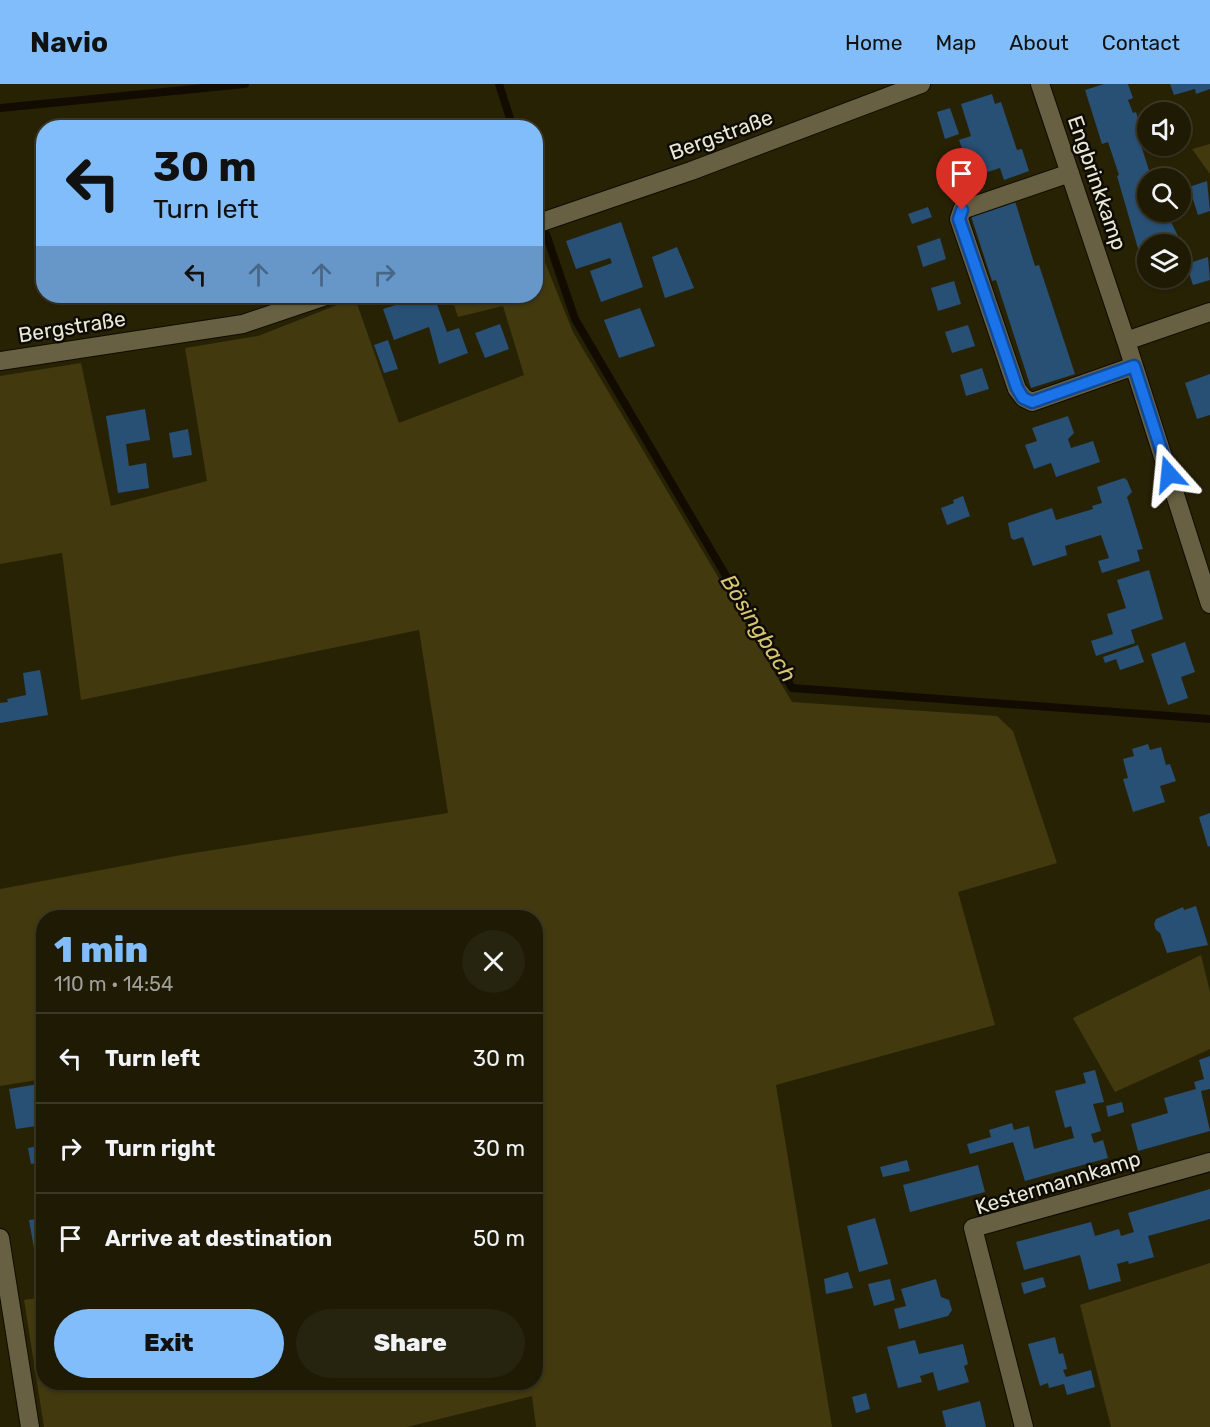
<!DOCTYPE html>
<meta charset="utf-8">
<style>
body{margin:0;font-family:Rubik,sans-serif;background:#26230e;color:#f1f3f6;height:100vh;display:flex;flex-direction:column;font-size:22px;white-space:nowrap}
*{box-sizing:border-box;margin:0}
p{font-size:20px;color:#a1a19a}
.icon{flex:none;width:33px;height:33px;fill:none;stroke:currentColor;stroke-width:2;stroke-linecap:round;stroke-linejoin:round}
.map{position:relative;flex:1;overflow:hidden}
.drawer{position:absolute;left:36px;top:826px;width:507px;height:480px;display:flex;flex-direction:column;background:#1e1a04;border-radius:24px;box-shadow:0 2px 4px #0004,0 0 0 2px #3c3826}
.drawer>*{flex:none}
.hud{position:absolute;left:36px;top:36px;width:507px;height:183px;border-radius:24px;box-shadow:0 2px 4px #0004,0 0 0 2px #3c3826;background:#80bdfa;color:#111;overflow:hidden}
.buttons{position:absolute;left:1137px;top:18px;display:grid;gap:12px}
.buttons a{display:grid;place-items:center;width:54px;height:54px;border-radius:50%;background:#1e1a04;box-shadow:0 2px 4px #0004,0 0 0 2px #3c3826;font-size:30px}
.pin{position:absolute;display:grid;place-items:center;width:51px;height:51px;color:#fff;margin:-62px -26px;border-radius:50% 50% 50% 0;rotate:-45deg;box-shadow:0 0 6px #0007}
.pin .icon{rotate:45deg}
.me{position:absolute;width:66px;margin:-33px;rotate:342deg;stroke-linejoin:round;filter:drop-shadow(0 0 4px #0008)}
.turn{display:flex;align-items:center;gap:21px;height:126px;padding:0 18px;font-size:27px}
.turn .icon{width:78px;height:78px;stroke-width:2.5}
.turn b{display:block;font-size:42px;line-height:51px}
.lanes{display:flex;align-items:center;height:57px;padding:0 18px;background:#0003;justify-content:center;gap:30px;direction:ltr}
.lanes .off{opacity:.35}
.round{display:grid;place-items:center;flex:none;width:63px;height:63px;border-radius:32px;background:#26230e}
.headline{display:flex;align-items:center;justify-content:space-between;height:102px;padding:0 18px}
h1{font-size:36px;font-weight:800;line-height:45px;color:#80bdfa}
.primary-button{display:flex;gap:12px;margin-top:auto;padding:12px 18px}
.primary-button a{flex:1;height:69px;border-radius:36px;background:#80bdfa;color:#111;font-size:24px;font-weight:800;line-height:69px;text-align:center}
.primary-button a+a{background:#26230e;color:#f1f3f6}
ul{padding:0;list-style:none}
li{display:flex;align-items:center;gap:18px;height:90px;padding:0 18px;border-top:2px solid #3c3826}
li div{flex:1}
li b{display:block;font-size:22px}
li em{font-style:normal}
header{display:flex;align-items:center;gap:36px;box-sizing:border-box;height:84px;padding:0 30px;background:#80bdfa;color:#111}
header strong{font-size:28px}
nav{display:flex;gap:33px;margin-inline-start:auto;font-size:21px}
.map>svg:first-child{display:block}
.green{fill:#42390e}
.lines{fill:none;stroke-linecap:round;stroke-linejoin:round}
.stream{stroke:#120b00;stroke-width:8}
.building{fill:#284f74}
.minor-casing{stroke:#110b00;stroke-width:20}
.minor{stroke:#676042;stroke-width:18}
.route-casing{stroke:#114b97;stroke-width:15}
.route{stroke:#1a73e8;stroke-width:10}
.labels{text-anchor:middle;stroke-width:5;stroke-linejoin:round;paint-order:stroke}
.street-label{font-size:21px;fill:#eae7d6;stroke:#0e0c02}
.water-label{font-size:22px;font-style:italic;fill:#d7c470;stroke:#0e0c02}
</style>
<header>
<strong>Navio</strong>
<nav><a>Home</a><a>Map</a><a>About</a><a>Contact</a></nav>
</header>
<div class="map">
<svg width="1210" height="1343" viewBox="0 0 1210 1343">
<rect width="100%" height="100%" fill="#282205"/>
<!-- green -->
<path class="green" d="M1210,60V90L1192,65Z
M536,156L573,248L792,618L997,632L1013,647L1057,779L958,808L995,941L776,1001L832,1343H536L532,1312L407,1343H44L24,1216L43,1213L44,1299H536V834H44L43,995L0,1002V805L181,771L448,729L419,546L81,616L62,469L0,480V292L81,279L111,422L207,397L185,264L258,252L355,214L399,339L524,291L503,222L458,233L451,212H536Z
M1201,871L1210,908V965L1115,1008L1073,934Z
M1210,1179V1343H1111L1080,1221Z"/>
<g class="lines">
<!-- stream -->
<path class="stream" d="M499,0L513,44
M0,24L245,0
M536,112L540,127
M546,150L575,235L792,604L1210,635"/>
</g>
<!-- building -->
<path class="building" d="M1104,0H1128L1133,14L1128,16L1133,29L1136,28L1142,46L1137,48L1151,93L1155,92L1156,94H1148V128H1166L1178,152L1174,153L1176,160H1148V194H1164L1148,199L1117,92L1119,91L1108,58L1102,60L1085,6Z
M1170,0H1210V5L1196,10L1195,5L1174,11Z
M992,10L995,20L1001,18L1017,66L1022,65L1029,87L1004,96L1000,84L972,93L959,56L971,52L961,20Z
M1181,21L1188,41L1180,44V28L1164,27Z
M950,24L959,50L945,55L937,28Z
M1207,97L1210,127L1198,131L1189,103Z
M1015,117L1035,182L1039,181L1075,290L1031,304L996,196L992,197L971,132Z
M928,123L932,133L912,140L908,130Z
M621,138L643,203L601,218L590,187L612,179L610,174L576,185L566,157Z
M940,154L946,175L923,183L917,162Z
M677,163L694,204L665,214L652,173Z
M1180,163L1187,180L1208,173L1210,196L1193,201L1188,186L1180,189Z
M954,197L961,220L938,227L931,204Z
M423,212H434L447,248L459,244L468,269L439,280L429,243L394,256L383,225Z
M640,224L655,262L619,274L604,236Z
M500,240L509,265L485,274L475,249Z
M968,241L975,262L952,269L945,248Z
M388,256L398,285L384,289L374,261Z
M982,284L989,305L966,312L960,291Z
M1210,290V331L1197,335L1185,299Z
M145,325L150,356L126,360L129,382L146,379L149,404L118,409L106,332Z
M1068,332L1074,349L1068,355L1071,364L1093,357L1100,378L1056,393L1051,379L1034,385L1025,361L1037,357L1032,344Z
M188,345L192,371L173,374L169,349Z
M1124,394L1127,396L1132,408L1127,413L1143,465L1137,466L1140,477L1102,489L1098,477L1109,474L1101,451L1065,462L1067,471L1033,482L1023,453L1014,456L1011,454L1008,439L1052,424L1056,436L1093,425L1092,422L1102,419L1097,403Z
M963,412L970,432L947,441L941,424L954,419L953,416Z
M1149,486L1163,535L1131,546L1135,559L1096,572L1091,557L1113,550L1107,530L1126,524L1117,496Z
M1185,558L1195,588L1181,593L1188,614L1168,621L1151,570Z
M1138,561L1144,578L1120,586L1116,575L1105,579L1103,573Z
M40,586L48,631L0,639V619L8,618L7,615L26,611L23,589Z
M1148,660L1150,666L1161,663L1166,681L1170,680L1176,697L1160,702L1165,718L1133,728L1123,695L1128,694L1123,675L1134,672L1132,665Z
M1210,729V762L1208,763L1199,733Z
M1196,822L1208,861L1167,869L1160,849L1156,846L1154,840L1156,835L1183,823L1184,826Z
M1210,972V1005L1201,1007L1210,1047L1138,1067L1131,1040L1168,1029L1164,1014L1196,1005L1194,998L1204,995L1199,976Z
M1095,986L1104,1018L1093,1020L1101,1047L1091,1050L1094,1059L1103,1056L1108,1074L1025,1097L1013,1058L970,1070L967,1060L991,1053L989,1046L1012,1039L1014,1046L1029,1042L1034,1065L1074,1054L1071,1042L1065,1044L1055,1007L1086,999L1083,989Z
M44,999V1041L16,1045L9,1005Z
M1122,1018L1124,1028L1108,1033L1106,1022Z
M44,1061V1078L31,1080L28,1064Z
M907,1076L910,1087L883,1093L880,1083Z
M978,1081L985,1108L910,1128L903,1101Z
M1210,1105V1135L1148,1152L1154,1173L1129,1180L1128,1177L1117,1180L1121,1197L1089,1206L1080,1171L1024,1186L1016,1158L1091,1138L1095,1152L1119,1145L1121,1152L1134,1148L1128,1129Z
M44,1134V1192L39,1193L29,1136Z
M875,1134L888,1180L859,1188L847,1142Z
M848,1188L853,1204L826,1210L824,1195Z
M1043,1193L1046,1203L1024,1210L1021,1199Z
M890,1195L895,1216L874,1222L868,1200Z
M936,1195L941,1213L949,1216L952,1226L948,1232L899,1245L894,1225L906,1222L901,1205Z
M1055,1253L1059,1270L1063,1269L1067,1285L1063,1286L1066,1293L1091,1286L1095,1303L1067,1311L1064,1300L1049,1304L1048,1299L1040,1302L1028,1260Z
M915,1256L919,1270L963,1260L968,1280L964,1282L969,1298L938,1307L933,1288L920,1292L922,1298L898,1304L887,1263Z
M866,1309L870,1325L856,1329L852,1313Z
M980,1317L986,1343H946L942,1327Z"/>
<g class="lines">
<defs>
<path id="minor" d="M1040,0L1126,257L1210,520
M1070,89L962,126L959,135L1017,305L1024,314L1032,318L1134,282
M536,140L691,87L921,0
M1126,257L1210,228
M0,277L243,240L326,212
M0,1154L30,1343
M1024,1343L973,1144L1210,1078"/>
</defs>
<!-- minor casing -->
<use href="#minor" class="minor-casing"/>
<!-- minor -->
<use href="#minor" class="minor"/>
</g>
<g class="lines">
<defs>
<path id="route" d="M962,126L959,135L1017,304L1023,314L1032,318L1134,282L1169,390"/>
</defs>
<!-- route casing -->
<use href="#route" class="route-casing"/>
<!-- route -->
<use href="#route" class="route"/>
</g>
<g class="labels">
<!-- street labels -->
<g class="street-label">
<text transform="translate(721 51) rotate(-20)" y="7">Bergstraße</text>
<text transform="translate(1097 99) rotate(71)" y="7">Engbrinkkamp</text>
<text transform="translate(72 243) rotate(-9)" y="7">Bergstraße</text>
<text transform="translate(1058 1099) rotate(-17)" y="7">Kestermannkamp</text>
</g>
<!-- water labels -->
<g class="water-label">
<text transform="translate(759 544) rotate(58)" y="8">Bösingbach</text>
</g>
</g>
</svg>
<div class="buttons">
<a><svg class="icon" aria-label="sound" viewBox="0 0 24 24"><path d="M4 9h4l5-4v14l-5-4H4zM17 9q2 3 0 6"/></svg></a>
<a><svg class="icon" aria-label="search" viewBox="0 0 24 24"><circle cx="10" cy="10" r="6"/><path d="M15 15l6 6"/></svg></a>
<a><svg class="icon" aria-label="layers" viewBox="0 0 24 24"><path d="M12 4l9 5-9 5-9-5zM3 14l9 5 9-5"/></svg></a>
</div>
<div class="pin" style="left:962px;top:126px;background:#d93025"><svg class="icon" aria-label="arrive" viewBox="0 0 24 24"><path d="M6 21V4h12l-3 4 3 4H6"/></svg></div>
<svg class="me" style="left:1169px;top:390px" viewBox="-20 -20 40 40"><path d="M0-17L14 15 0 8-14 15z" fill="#1a73e8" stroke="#fff" stroke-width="4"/></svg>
<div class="hud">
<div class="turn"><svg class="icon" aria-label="left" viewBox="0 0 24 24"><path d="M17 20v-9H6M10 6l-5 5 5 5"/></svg><div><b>30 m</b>Turn left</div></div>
<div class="lanes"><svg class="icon" aria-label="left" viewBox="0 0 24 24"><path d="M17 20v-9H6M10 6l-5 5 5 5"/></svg><svg class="icon off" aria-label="ahead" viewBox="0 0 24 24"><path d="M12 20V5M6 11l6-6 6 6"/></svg><svg class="icon off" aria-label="ahead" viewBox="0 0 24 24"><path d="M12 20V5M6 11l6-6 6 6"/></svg><svg class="icon off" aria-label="right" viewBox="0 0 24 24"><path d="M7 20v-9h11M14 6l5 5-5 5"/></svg></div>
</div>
<section class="drawer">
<div class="headline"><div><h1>1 min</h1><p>110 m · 14:54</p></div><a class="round"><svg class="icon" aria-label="close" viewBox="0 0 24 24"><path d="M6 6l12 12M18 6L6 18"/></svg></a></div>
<ul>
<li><svg class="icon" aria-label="left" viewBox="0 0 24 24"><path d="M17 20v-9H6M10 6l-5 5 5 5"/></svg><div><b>Turn left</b></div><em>30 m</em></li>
<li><svg class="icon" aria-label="right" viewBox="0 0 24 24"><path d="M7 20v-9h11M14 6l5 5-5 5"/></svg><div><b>Turn right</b></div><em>30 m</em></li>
<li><svg class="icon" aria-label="arrive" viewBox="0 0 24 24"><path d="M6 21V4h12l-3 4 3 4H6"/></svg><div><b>Arrive at destination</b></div><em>50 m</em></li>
</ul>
<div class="primary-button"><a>Exit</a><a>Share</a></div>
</section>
</div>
